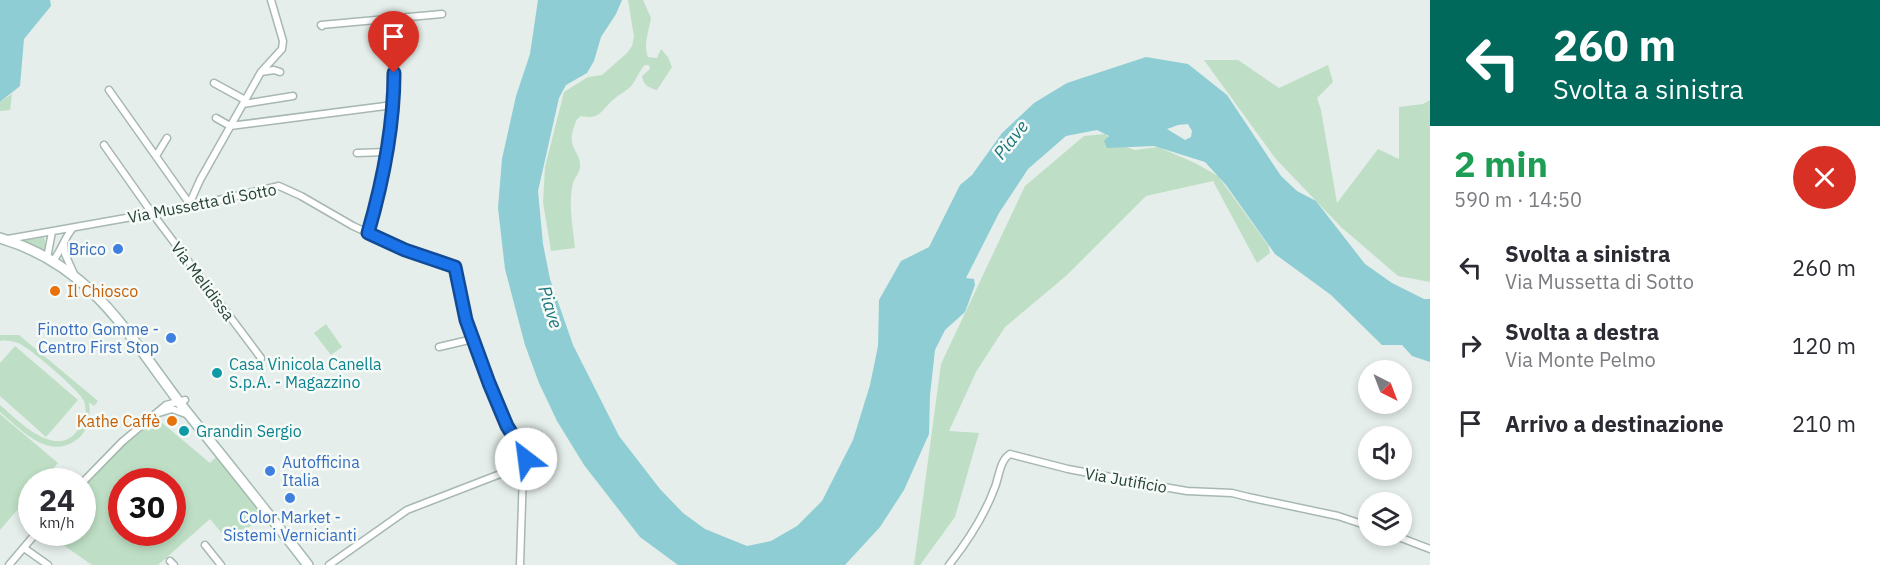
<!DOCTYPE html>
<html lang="it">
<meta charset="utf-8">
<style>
body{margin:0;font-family:"IBM Plex Sans",sans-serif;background:#f2f2f3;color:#2b2b33;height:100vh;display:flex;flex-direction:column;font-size:22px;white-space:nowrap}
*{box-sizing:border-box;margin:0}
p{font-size:20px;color:#7c7c81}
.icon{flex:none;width:33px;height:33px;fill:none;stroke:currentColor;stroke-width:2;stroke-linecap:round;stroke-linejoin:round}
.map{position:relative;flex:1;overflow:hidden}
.panel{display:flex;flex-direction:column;background:#fff;width:450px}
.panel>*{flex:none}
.hud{background:#00695c;color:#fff;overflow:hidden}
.needle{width:39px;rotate:138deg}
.tools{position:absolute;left:1358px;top:360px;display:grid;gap:12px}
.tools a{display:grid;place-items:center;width:54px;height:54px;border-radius:50%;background:#fff;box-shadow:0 3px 9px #0003;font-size:30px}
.speed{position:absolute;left:18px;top:468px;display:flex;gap:12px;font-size:30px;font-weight:700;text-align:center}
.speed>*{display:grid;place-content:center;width:78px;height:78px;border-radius:50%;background:#fff;box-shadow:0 3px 9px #0003;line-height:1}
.speed small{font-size:15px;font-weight:400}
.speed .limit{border:9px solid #d22;background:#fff;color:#111}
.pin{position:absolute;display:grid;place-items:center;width:51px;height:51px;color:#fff;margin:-62px -26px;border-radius:50% 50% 50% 0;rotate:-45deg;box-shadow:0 0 6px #0007}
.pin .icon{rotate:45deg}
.me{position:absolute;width:66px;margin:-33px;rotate:330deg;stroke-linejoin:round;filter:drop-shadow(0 0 4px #0008)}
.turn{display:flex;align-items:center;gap:21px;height:126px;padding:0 24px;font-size:27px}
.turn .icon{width:78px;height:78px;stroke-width:2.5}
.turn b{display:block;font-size:42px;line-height:51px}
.round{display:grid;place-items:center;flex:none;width:63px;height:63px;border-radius:32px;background:#f2f2f3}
.overview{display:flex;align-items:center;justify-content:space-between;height:102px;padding:0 24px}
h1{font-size:36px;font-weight:700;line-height:45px;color:#1e9e55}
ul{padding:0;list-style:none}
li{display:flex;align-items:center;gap:18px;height:78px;padding:0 24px}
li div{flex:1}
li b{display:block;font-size:22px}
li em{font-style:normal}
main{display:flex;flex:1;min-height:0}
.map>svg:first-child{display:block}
.green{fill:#bedfc5;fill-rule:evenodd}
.water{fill:#8ecdd3;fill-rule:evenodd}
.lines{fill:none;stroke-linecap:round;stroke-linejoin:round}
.minor-casing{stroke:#a7b7b1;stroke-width:9}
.secondary-casing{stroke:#a3bab1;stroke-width:12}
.minor{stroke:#fff;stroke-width:6}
.secondary{stroke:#fff;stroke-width:9}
.route-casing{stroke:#114b97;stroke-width:15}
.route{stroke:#1a73e8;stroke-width:10}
.shop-dot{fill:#3f7fe0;stroke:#f6fbf8;stroke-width:2}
.food-dot{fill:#e8710a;stroke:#f6fbf8;stroke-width:2}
.culture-dot{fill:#0f9aa8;stroke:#f6fbf8;stroke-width:2}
.labels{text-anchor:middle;stroke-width:5;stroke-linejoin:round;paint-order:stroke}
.street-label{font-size:16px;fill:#244137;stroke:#f6fbf8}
.shop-label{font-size:16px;fill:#366cbe;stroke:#f6fbf8;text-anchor:end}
.food-label{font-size:16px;fill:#c56008;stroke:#f6fbf8;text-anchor:start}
.culture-label{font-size:16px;fill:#0d838f;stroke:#f6fbf8;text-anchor:start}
.water-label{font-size:18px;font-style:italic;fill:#1d757e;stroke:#f6fbf8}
</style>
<main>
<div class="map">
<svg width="1430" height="565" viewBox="0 0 1430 565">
<rect width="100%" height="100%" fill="#e5eeea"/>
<!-- green -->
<path class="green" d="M628,0H643L651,18C649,31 643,45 648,57L657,58L661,49L668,57L672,67L657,90C649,88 643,85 642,76L650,69L649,65H645C639,71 637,78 632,85C626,92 619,94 613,100C601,110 601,120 581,116C576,119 576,121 574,127C566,148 581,152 580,166C580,173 575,177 573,183C568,203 573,228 575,248L551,251L543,202L545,167L564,92L588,77L602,75L627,53L632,46L634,37Z
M1204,60H1238L1279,88L1328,65L1333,82L1317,98L1321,110L1337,203L1378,149L1399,159V107L1423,104L1430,100V282L1398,276L1341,227L1275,158Z
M12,94L10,110L0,111V102Z
M1105,134L1115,143L1135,150L1158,147L1195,163L1218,176L1268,245L1270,253L1257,263L1213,181L1146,196L1066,276L1005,327L976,372L949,431L979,433L955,517L920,565H914L941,364L1025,186L1084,136Z
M44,237L45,241V252L21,241Z
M326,324L342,347L331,355L314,333Z
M0,335H19L98,401L94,406L89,402C91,414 89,428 80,437C50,463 23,431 0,412V405C19,421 58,463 80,427C86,419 87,410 84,401C80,391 29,347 18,343C12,341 6,340 0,341Z
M15,346L78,400L46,437L0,396V363Z
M0,414L58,463L42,481L32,482L31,494L0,530Z
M161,422L210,463L218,455L264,515L230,543L210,519L158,565H92L46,533L82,532L83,488L121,448L146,428L148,431ZM122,482H172V532H122Z"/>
<!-- water -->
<path class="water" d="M0,0H50L51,6L24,39L20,86L0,102Z
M538,0H622L616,14L601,37L594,61L587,73L566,85L559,98L538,191L543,244L550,279L573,345L619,436L660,489L683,513L705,529L747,546L771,541L797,526L822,501L853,440L870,385L878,346L879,300L901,261L929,247L960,185L972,175L1002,133L1034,103L1067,83L1146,57L1188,64L1227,95L1281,176L1297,191L1316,201L1365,264L1392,283L1424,299H1430V362L1412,356L1402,345H1382L1331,295L1275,254L1226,185L1205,162L1154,146L1107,148L1104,141L1109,136L1097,130L1066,136L1028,169L999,213L966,278L974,279L975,285L965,312L945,330L935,350L930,395L929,434L904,490L880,527L845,565H678L640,537L584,465L557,421L539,383L525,345L505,269L498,208L502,159L516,96L530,54ZM1188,124L1192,131L1191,137L1185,140L1167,129L1178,125Z"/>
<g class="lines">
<defs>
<path id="minor" d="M322,26L321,25L442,14
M261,72L274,70L280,72
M214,83L245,100
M109,90L189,203
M243,104L293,96
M216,118L230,126L393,105
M104,145L152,213L261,358
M357,153L387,152
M156,156L167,138
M188,207L200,180L261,72L282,49L283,41L271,0
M368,233C388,163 401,90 390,17
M8,239L188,207L279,186L301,196L353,226L405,250L455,267L462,303L473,339L507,426L524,453L525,465L521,469L508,471L407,510L329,565
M64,244L65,254L74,274
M47,258L52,232
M53,261C61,251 64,239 72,229
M439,347L473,339
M159,413L172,409L186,414
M82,483L122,442L166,405L185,400
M1396,536L1430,549
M205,545L221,565
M24,548L48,565
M170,561L174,565
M9,565L37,532
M520,565L523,472L521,469
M949,565C968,541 984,517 995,487C999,477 1000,460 1010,454L1068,469L1158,486L1187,491L1232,493L1248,497L1338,516L1368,526"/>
<path id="secondary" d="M0,238C95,266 130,339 186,411C227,462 268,513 308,565"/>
</defs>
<!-- minor casing -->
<use href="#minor" class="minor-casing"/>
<!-- secondary casing -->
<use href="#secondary" class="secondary-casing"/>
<!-- minor -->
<use href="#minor" class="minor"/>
<!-- secondary -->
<use href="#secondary" class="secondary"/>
</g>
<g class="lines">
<defs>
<path id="route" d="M394,73C394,128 383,181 368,233L405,250L455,267L466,320L489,383L507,426L524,453L526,459"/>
</defs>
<!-- route casing -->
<use href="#route" class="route-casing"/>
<!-- route -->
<use href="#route" class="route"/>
</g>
<!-- markers -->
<g class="shop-dot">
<circle cx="118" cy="249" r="6"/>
<circle cx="171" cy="338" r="6"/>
<circle cx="270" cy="471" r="6"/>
<circle cx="290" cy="498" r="6"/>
</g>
<g class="food-dot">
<circle cx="55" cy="291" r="6"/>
<circle cx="172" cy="421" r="6"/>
</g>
<g class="culture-dot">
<circle cx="217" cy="373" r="6"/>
<circle cx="184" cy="431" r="6"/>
</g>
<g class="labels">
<!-- street labels -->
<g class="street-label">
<text transform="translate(202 203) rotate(-11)" y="6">Via Mussetta di Sotto</text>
<text transform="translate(203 281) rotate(53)" y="6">Via Melidissa</text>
<text transform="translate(1126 480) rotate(10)" y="6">Via Jutificio</text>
</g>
<!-- shop labels -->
<g class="shop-label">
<text x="106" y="255">Brico</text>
<text x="159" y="335">Finotto Gomme -<tspan x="159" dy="18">Centro First Stop</tspan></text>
<text x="282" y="468" text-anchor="start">Autofficina<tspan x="282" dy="18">Italia</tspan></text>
<text x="290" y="523" text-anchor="middle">Color Market -<tspan x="290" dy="18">Sistemi Vernicianti</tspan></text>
</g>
<!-- food labels -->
<g class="food-label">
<text x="67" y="297">Il Chiosco</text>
<text x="160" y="427" text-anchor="end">Kathe Caffè</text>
</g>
<!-- culture labels -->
<g class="culture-label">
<text x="229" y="370">Casa Vinicola Canella<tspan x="229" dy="18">S.p.A. - Magazzino</tspan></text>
<text x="196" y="437">Grandin Sergio</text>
</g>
<!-- water labels -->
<g class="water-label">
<text transform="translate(1011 140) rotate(-52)" y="6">Piave</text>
<text transform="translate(550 307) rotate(73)" y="6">Piave</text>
</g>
</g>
</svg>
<div class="tools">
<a><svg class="needle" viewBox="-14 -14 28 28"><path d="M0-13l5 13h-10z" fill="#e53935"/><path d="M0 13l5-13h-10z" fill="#7c7c81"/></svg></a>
<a><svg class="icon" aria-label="sound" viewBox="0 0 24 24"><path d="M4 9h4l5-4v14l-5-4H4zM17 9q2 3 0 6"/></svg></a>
<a><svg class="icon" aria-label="layers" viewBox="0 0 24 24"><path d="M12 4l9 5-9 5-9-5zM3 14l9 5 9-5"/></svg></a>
</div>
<div class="speed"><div>24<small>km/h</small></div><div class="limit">30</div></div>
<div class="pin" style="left:394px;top:73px;background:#d93025"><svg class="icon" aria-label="arrive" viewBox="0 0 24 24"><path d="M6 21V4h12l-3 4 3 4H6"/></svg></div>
<svg class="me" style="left:526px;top:459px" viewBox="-20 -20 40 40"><circle r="19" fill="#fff"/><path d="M0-13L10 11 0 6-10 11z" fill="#1a73e8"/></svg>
</div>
<section class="panel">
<div class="hud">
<div class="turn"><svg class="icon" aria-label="left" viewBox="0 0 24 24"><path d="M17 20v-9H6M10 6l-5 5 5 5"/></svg><div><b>260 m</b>Svolta a sinistra</div></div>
</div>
<div class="overview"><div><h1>2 min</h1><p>590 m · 14:50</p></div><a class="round" style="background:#d93025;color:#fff"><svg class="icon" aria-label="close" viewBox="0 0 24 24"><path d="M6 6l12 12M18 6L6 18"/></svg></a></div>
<ul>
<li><svg class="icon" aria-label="left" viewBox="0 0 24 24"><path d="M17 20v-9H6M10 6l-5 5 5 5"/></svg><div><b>Svolta a sinistra</b><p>Via Mussetta di Sotto</p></div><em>260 m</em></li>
<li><svg class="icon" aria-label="right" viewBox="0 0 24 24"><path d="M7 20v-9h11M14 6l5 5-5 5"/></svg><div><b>Svolta a destra</b><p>Via Monte Pelmo</p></div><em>120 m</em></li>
<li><svg class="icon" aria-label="arrive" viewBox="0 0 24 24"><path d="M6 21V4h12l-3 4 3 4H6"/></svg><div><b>Arrivo a destinazione</b></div><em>210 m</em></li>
</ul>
</section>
</main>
